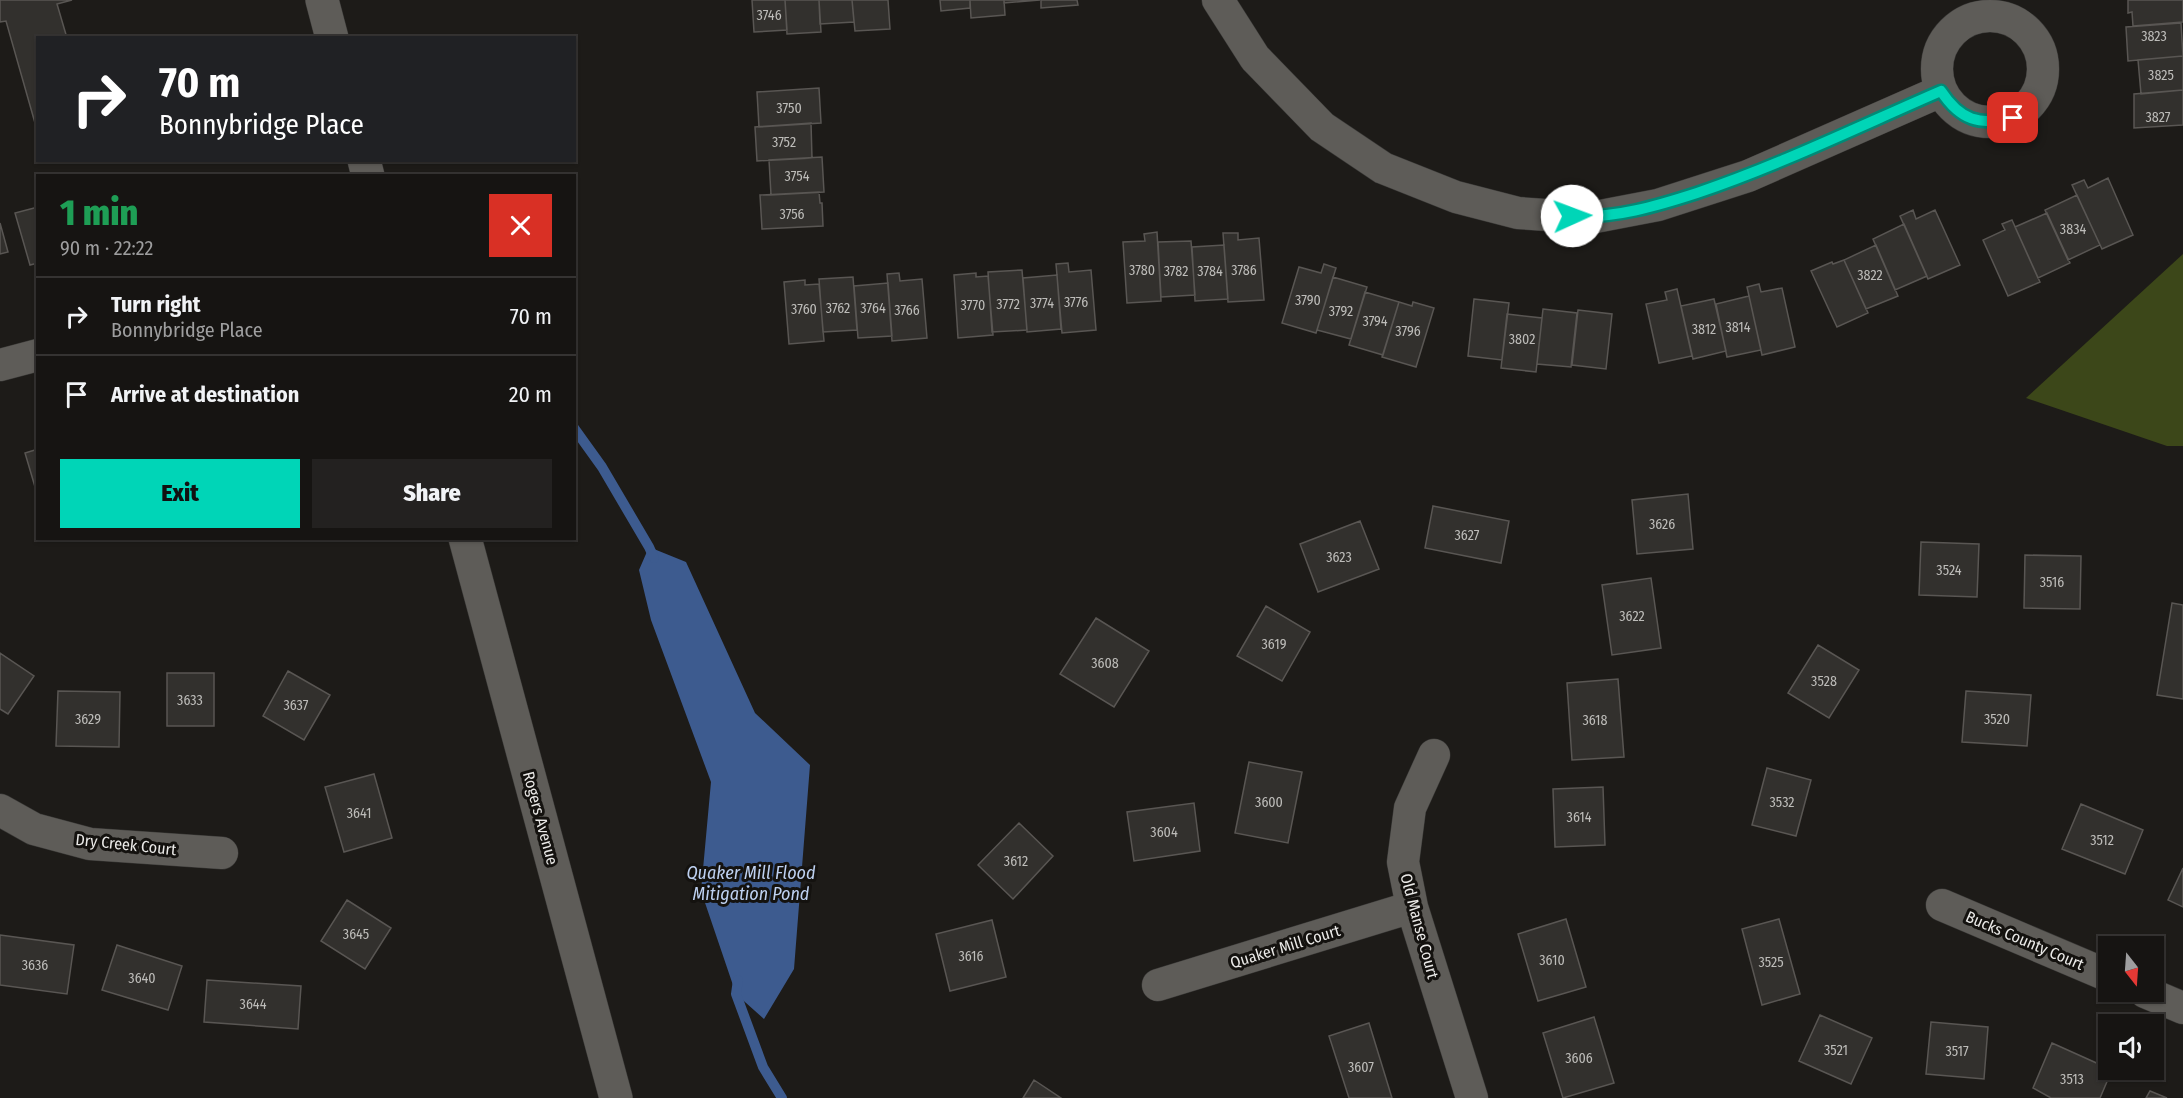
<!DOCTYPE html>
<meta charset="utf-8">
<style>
body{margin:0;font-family:"Fira Sans Condensed",sans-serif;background:#232120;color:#f1f3f6;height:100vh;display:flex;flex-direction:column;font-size:22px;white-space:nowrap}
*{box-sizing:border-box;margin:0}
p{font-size:20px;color:#9e9e9f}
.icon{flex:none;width:33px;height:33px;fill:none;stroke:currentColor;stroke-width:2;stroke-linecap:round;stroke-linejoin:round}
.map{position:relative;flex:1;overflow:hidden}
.details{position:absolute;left:36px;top:174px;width:540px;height:366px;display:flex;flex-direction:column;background:#161412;border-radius:0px;box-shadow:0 2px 4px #0004,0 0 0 2px #353332}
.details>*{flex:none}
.hud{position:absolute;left:36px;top:36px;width:540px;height:126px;border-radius:0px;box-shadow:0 2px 4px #0004,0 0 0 2px #353332;background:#202124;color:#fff;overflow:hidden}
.needle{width:39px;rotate:163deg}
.tools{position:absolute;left:2098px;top:936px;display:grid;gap:12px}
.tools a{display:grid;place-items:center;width:66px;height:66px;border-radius:0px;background:#161412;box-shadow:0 2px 4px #0004,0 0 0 2px #353332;font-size:30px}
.pin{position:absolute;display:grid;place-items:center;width:51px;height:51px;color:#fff;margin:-26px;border-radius:12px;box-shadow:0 3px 9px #0006}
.me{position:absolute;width:66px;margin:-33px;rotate:88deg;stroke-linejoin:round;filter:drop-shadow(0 0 4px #0008)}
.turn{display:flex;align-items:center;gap:21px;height:126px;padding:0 24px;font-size:27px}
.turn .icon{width:78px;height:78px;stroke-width:2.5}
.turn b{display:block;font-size:42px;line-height:51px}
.round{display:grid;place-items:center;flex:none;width:63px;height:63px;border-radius:0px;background:#232120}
.overview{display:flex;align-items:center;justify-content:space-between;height:102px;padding:0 24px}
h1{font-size:36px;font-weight:800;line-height:45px;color:#1e9e55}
.button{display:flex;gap:12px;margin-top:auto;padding:12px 24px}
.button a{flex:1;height:69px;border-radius:0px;background:#00d5b7;color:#111;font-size:24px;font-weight:800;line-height:69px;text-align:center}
.button a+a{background:#232120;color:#f1f3f6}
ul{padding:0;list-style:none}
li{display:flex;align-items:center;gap:18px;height:78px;padding:0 24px;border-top:2px solid #353332}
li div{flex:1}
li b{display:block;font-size:22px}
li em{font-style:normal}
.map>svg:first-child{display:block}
.green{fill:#3c4719}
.water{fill:#3d5b8f}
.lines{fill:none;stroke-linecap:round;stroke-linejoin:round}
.stream{stroke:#3d5b8f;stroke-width:10}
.building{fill:#32302d;stroke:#595653;stroke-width:1.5}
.minor-casing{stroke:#393836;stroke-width:33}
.tertiary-casing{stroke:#393836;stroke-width:34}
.minor{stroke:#5e5c58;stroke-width:32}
.tertiary{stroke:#5e5c58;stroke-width:33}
.route-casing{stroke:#008a77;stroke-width:15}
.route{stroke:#00d5b7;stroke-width:10}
.labels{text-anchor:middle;stroke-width:6;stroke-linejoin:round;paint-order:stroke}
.number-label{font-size:14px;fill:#bdbcb9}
.street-label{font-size:16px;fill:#ebeae8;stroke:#14120f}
.water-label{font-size:18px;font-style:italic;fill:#bed1f1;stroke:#14120f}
</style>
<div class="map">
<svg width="2183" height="1098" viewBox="0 0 2183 1098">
<rect width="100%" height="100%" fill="#1d1b18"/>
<!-- green -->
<path class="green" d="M2183,254V446H2167L2026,398Z"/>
<!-- water -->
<path class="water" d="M649,547L686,562L755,713L810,765L794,969L764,1019L736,994L701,891L711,782L651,620L639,570Z"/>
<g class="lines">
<!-- stream -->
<path class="stream" d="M574,428L602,467L649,547L654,558
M738,980L736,994L763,1067L782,1098"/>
</g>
<!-- building -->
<path class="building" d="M0,0H72L57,4L67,38H38V122L35,123L6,21L0,22Z
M752,0H785L787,30L754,32Z
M785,0H819L821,32L787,34Z
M819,0H852L854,22L820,24Z
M852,0H888L890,29L855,31Z
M940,0H970V8L941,11Z
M970,0H1004L1005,15L971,18Z
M1004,0H1040L1004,3Z
M1041,0H1077L1078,5L1041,8Z
M2128,0H2183V22L2133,26L2132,12L2128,13Z
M2181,23L2183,56L2128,61L2126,27Z
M2183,56V90L2141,94L2138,60Z
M819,88L821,123L759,127L757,92Z
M2183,90V125L2134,128V94Z
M811,123L812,158L757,161L755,127Z
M822,157L824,192L771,195L769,160Z
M2108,178L2133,235L2102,249L2072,185L2084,180L2088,188Z
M819,192L820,203H822L823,226L762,229L760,195Z
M2077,195L2100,245L2068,260L2045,210Z
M38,207V263L30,265L15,213Z
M1913,210L1916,219L1935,210L1960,265L1928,279L1900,216Z
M2047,213L2070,263L2038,278L2015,227Z
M2012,220L2040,282L2008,296L1983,240L2005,230L2002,224Z
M0,223L8,252L0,254Z
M1904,224L1927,276L1895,290L1873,239Z
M1157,232L1161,301L1127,303L1123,242L1145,241L1144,234Z
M1223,233H1238V240L1259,238L1264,300L1228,302Z
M1191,241L1195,295L1161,297L1158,242Z
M1224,245L1228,299L1195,301L1192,247Z
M1876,245L1898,296L1866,309L1844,260Z
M1844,260L1868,313L1837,327L1811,271L1832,262L1833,264Z
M1068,263L1069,272L1091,270L1096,330L1062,333L1056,264Z
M1324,264L1336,268L1316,333L1282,323L1299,267L1321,273Z
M1022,270L1027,330L992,332L988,272Z
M899,273L900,281L922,279L927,338L892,341L887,274Z
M976,273V277L988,276L993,335L958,338L954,275Z
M1057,275L1061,329L1027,332L1023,278Z
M853,277L857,330L823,332L819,279Z
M1333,277L1367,287L1351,339L1317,330Z
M805,280V285L819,284L824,341L789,344L784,282Z
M888,283L892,336L858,338L854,286Z
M1759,284L1761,292L1782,288L1795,347L1762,355L1747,287Z
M1677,289L1692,356L1659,363L1646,304L1667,300L1665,292Z
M1365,292L1399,302L1383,355L1349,345Z
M1749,296L1761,350L1727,357L1716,304Z
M1474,299L1509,303L1502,360L1468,356Z
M1714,299L1726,351L1693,359L1681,306Z
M1399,302L1412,306L1413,302L1434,308L1416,367L1382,357Z
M1543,309L1577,313L1571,367L1537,364Z
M1578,310L1612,314L1606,369L1572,365Z
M1507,314L1542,318L1536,372L1501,368Z
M38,449V497L25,453Z
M1688,494L1693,549L1637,554L1632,500Z
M1433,506L1509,521L1501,563L1425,548Z
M1360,521L1379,569L1318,592L1300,544Z
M1921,542L1979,544L1977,597L1919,595Z
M2025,555L2081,556L2080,609L2024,608Z
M1651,578L1661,648L1612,655L1602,585Z
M2172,603L2183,605V699L2157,695Z
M1266,606L1310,632L1282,681L1237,656Z
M1096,618L1149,651L1114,707L1060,674Z
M1818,645L1859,670L1829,718L1788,693Z
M0,653L34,676L8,714L0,709Z
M288,671L330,695L304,740L263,716Z
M167,673H214V726H167Z
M1618,679L1624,757L1572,760L1567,683Z
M58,691L120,692L119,747L56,746Z
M1966,691L2031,695L2027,746L1962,742Z
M1249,762L1302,772L1288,843L1235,833Z
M1767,768L1811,780L1796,836L1752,825Z
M374,774L392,838L344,852L325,787Z
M1603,787L1605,845L1555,847L1553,789Z
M1194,803L1200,851L1134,861L1127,812Z
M2081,804L2143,830L2125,874L2062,849Z
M1019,823L1053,856L1013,899L978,865Z
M2183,868V907L2168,900Z
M347,900L391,928L365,969L321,941Z
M1566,919L1586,987L1538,1001L1518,934Z
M1779,919L1800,994L1762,1005L1742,929Z
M992,920L1006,977L950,991L936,934Z
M0,935L74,945L67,994L0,985Z
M117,945L182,966L168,1010L102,990Z
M207,980L301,986L298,1029L204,1022Z
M1820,1015L1872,1038L1851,1084L1799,1061Z
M1594,1017L1614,1083L1563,1098L1543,1033Z
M1931,1022L1988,1027L1984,1079L1926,1074Z
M1369,1023L1392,1098H1349L1329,1036Z
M2052,1043L2112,1070L2100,1098H2051L2033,1088Z
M1034,1080L1061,1098H1023Z
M2150,1091L2167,1098H2146Z"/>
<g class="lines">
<defs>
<path id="minor" d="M1218,0L1255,58L1322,127L1383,168L1456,197L1518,213L1590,218L1658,205L1748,176L1941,91
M1937 69a53 53 0 1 1 106 0a53 53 0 1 1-106 0Z
M0,365L38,355
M1434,755L1410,808L1403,862L1412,907L1472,1098
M0,810L34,829L90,844L222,853
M1942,905L2109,976
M1158,985L1412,907
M2145,992L2183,1008"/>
<path id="tertiary" d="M322,0L332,38
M364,160L368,176
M465,538L616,1098"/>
</defs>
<!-- minor casing -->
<use href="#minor" class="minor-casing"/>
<!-- tertiary casing -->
<use href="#tertiary" class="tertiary-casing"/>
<!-- minor -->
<use href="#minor" class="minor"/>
<!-- tertiary -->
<use href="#tertiary" class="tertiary"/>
</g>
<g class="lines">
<defs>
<path id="route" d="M1572,216C1613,219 1657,206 1697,193C1780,165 1860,126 1941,91C1960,120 1979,126 2013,118"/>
</defs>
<!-- route casing -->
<use href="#route" class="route-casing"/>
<!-- route -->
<use href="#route" class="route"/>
</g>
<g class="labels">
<!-- number labels -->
<g class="number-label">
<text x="769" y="20">3746</text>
<text x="2154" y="41">3823</text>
<text x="2161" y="80">3825</text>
<text x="789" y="113">3750</text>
<text x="2158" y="122">3827</text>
<text x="784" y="147">3752</text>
<text x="797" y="181">3754</text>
<text x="792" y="219">3756</text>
<text x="2073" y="234">3834</text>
<text x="1142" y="275">3780</text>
<text x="1244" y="275">3786</text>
<text x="1176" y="276">3782</text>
<text x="1210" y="276">3784</text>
<text x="1870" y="280">3822</text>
<text x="1308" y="305">3790</text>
<text x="1076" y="307">3776</text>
<text x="1042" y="308">3774</text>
<text x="1008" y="309">3772</text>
<text x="973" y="310">3770</text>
<text x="838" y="313">3762</text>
<text x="873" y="313">3764</text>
<text x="804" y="314">3760</text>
<text x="907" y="315">3766</text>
<text x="1341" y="316">3792</text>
<text x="1375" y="326">3794</text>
<text x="1738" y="332">3814</text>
<text x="1704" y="334">3812</text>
<text x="1408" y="336">3796</text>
<text x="1522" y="344">3802</text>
<text x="1662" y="529">3626</text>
<text x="1467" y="540">3627</text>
<text x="1339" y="562">3623</text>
<text x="1949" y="575">3524</text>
<text x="2052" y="587">3516</text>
<text x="1632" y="621">3622</text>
<text x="1274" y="649">3619</text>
<text x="1105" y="668">3608</text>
<text x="1824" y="686">3528</text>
<text x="190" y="705">3633</text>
<text x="296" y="710">3637</text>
<text x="88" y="724">3629</text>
<text x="1997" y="724">3520</text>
<text x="1595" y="725">3618</text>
<text x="1269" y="807">3600</text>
<text x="1782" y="807">3532</text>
<text x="359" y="818">3641</text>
<text x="1579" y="822">3614</text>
<text x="1164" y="837">3604</text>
<text x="2102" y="845">3512</text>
<text x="1016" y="866">3612</text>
<text x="356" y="939">3645</text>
<text x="971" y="961">3616</text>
<text x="1552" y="965">3610</text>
<text x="1771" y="967">3525</text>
<text x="35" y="970">3636</text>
<text x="142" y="983">3640</text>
<text x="253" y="1009">3644</text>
<text x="1836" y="1055">3521</text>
<text x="1957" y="1056">3517</text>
<text x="1579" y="1063">3606</text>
<text x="1361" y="1072">3607</text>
<text x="2072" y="1084">3513</text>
</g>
<!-- street labels -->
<g class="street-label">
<text transform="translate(541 818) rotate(75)" y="6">Rogers Avenue</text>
<text transform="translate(126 844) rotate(6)" y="6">Dry Creek Court</text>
<text transform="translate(1420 926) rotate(75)" y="6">Old Manse Court</text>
<text transform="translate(2025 940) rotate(23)" y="6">Bucks County Court</text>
<text transform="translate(1285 946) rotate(-17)" y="6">Quaker Mill Court</text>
</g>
<!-- water labels -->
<g class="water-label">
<text x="751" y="879">Quaker Mill Flood<tspan x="751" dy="21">Mitigation Pond</tspan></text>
</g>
</g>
</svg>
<div class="tools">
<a><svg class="needle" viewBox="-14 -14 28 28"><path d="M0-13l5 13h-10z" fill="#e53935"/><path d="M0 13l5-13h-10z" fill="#9e9e9f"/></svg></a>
<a><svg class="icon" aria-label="sound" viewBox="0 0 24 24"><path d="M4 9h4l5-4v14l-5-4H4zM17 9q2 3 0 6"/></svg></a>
</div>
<div class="pin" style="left:2013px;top:118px;background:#d93025"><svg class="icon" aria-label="arrive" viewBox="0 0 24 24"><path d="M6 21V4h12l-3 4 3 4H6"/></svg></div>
<svg class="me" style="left:1572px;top:216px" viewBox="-20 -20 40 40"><circle r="19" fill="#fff"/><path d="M0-13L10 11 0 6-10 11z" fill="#00d5b7"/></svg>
<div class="hud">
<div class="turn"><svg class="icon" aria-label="right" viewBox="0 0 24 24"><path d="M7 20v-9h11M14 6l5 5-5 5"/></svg><div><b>70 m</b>Bonnybridge Place</div></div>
</div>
<section class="details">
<div class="overview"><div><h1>1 min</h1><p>90 m · 22:22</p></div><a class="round" style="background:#d93025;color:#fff"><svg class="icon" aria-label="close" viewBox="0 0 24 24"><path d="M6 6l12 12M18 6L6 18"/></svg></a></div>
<ul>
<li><svg class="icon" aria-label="right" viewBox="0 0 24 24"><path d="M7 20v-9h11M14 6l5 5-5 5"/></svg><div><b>Turn right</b><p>Bonnybridge Place</p></div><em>70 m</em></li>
<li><svg class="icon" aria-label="arrive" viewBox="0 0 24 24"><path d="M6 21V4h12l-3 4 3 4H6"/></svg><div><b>Arrive at destination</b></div><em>20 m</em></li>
</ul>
<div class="button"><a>Exit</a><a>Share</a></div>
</section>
</div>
